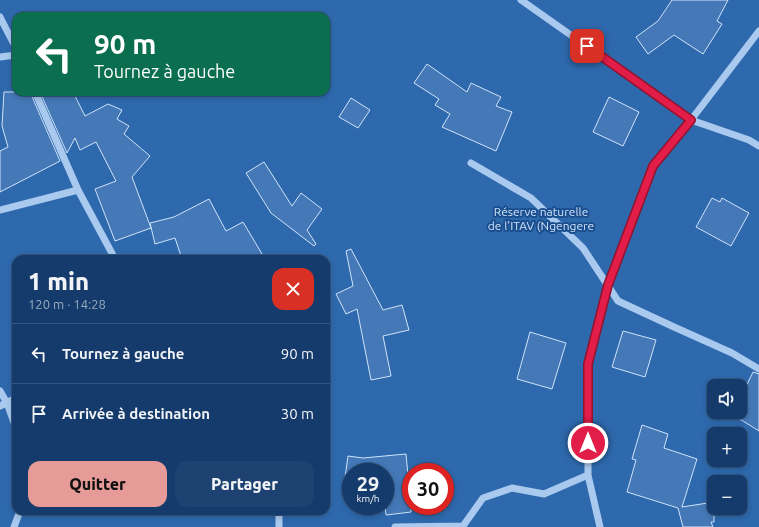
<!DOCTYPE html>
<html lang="fr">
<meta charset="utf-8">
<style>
body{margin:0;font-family:Ubuntu,sans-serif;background:#1d4271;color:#f1f3f6;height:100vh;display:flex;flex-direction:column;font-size:15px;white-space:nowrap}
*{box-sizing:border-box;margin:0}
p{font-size:13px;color:#9dadc1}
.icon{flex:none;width:22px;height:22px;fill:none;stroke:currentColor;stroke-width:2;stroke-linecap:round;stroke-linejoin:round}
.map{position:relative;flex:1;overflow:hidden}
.sheet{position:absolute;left:12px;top:255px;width:318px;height:260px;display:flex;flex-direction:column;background:#143b6b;border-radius:12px;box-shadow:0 2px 6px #0003,0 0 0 1px #33557e}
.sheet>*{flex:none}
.guide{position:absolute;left:12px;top:12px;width:318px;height:84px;border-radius:12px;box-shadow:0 2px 6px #0003,0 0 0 1px #33557e;background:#0b6e4f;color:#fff;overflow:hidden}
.tools{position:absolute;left:707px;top:379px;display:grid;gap:8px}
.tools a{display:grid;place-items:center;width:40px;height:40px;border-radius:8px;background:#143b6b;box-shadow:0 2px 6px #0003,0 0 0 1px #33557e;font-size:20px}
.speed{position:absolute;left:342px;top:463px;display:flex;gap:8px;font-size:20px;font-weight:700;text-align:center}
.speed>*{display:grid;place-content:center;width:52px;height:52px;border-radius:50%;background:#143b6b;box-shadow:0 2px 6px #0003,0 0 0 1px #33557e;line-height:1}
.speed small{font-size:10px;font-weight:400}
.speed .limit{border:6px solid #d22;background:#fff;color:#111}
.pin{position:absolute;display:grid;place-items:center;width:34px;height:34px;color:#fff;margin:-17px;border-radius:8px;box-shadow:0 2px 6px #0006}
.me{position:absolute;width:44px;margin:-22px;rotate:0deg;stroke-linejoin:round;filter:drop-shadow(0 0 3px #0008)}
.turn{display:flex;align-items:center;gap:14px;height:84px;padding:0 16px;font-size:18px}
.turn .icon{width:52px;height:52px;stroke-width:2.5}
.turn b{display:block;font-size:28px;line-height:34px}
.round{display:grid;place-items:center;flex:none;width:42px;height:42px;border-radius:12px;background:#1d4271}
.summary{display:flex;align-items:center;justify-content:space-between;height:68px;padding:0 16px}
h1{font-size:24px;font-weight:800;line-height:30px}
.button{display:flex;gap:8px;margin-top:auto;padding:8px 16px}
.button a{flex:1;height:46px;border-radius:12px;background:#e69b98;color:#111;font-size:16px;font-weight:800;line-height:46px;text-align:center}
.button a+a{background:#1d4271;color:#f1f3f6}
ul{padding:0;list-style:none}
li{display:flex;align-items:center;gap:12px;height:60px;padding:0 16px;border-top:1px solid #33557e}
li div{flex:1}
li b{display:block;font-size:15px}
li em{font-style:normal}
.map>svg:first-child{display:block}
.green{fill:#2e69ad;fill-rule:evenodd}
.building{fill:#4478b7;stroke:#cfe3fa}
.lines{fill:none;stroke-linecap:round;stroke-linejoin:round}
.minor{stroke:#a9c9ee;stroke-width:7}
.route-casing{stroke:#92132f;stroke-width:10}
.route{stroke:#e11d48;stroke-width:7}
.labels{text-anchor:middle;stroke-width:4;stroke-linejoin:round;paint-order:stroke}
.park-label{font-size:12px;fill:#cfe3fa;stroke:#1b4f8f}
</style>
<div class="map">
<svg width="759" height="527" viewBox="0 0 759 527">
<rect width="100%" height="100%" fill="#1b4f8f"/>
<!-- green -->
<path class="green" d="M0,0H759V527H0ZM16,16H326V92H16ZM16,259H326V511H16ZM714,386H740V412H714ZM714,434H740V460H714ZM351,472H385V506H351ZM411,472H445V506H411ZM714,482H740V508H714Z"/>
<!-- building -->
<path class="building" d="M672,0H728L717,21L722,24L703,54L674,35L648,54L636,37L658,21Z
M427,64L467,92L471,83L501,97L496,106L512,112L496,151L442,127L450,114L435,105L439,99L414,83Z
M4,92H30L60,161L0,192V151L8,147L2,126Z
M40,92H73L85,116L108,104L122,110L117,119L129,126L124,134L150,156L132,177L151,228L115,241L95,189L116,181L96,142L80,150L75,138L67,153Z
M609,97L639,112L623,146L593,132Z
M351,98L370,110L358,128L339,117Z
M264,162L292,206L301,193L322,209L307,230L316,244L314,246L271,213L246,173Z
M712,198L720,202L722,198L749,213L731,246L696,227Z
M209,199L226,231L243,222L265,259H182L175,238L155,244L150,223L174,217Z
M351,249L383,310L402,305L409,330L383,336L391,376L371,380L357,309L346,314L336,294L353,286L346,251Z
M623,331L656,340L645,377L612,367Z
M530,332L566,343L552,389L517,379Z
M753,372L759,374V431L743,421L732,415L734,412H740V399Z
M642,425L668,434L664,448L697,459L682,507L714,502V522H711L713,527H683L678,508L627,492L636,460L632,459Z
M406,454L409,486L411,485V512L386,515L385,506V472H351V486L344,485L348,456L363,458Z"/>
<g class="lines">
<!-- minor -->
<path class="minor" d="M521,0L691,120L749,140L759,146
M0,17L16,48
M0,57L16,55
M35,92L78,190L115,259
M471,163L531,198L583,248L618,301L674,327L732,353L759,369
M0,210L78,190
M0,391L7,403L16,428
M0,406L16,398
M279,511V527
M463,526L483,498L512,488L544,494L588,475
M14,527L20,511
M395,527L463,526V527
M600,527L588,475V364L608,285L653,166L691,120L759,31"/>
</g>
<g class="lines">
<defs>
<path id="route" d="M587,46L691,120L653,166L608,285L588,364V443"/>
</defs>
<!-- route casing -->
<use href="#route" class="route-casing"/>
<!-- route -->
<use href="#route" class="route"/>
</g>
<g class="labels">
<!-- park labels -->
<g class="park-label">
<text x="541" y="216">Réserve naturelle<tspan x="541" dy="14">de l'ITAV (Ngengere</tspan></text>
</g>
</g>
</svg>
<div class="tools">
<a><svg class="icon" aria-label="sound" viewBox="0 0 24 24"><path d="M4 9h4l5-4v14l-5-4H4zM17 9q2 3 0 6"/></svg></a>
<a>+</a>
<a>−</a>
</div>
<div class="speed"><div>29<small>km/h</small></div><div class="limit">30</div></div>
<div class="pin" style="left:587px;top:46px;background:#d93025"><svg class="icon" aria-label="arrive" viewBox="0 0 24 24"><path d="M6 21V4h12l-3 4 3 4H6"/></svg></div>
<svg class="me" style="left:588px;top:443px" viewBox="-20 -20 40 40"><circle r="17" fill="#e11d48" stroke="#fff" stroke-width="3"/><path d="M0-11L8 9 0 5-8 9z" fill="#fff"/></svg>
<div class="guide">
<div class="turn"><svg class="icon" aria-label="left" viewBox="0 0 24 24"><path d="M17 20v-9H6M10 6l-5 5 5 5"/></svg><div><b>90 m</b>Tournez à gauche</div></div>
</div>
<section class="sheet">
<div class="summary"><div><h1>1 min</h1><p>120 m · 14:28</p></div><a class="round" style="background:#d93025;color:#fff"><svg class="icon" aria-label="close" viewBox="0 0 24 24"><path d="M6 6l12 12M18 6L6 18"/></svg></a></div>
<ul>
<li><svg class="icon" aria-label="left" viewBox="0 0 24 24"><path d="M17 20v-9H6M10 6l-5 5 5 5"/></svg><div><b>Tournez à gauche</b></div><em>90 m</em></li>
<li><svg class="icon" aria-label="arrive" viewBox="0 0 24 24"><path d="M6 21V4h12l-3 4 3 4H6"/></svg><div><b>Arrivée à destination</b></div><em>30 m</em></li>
</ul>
<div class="button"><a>Quitter</a><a>Partager</a></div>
</section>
</div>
